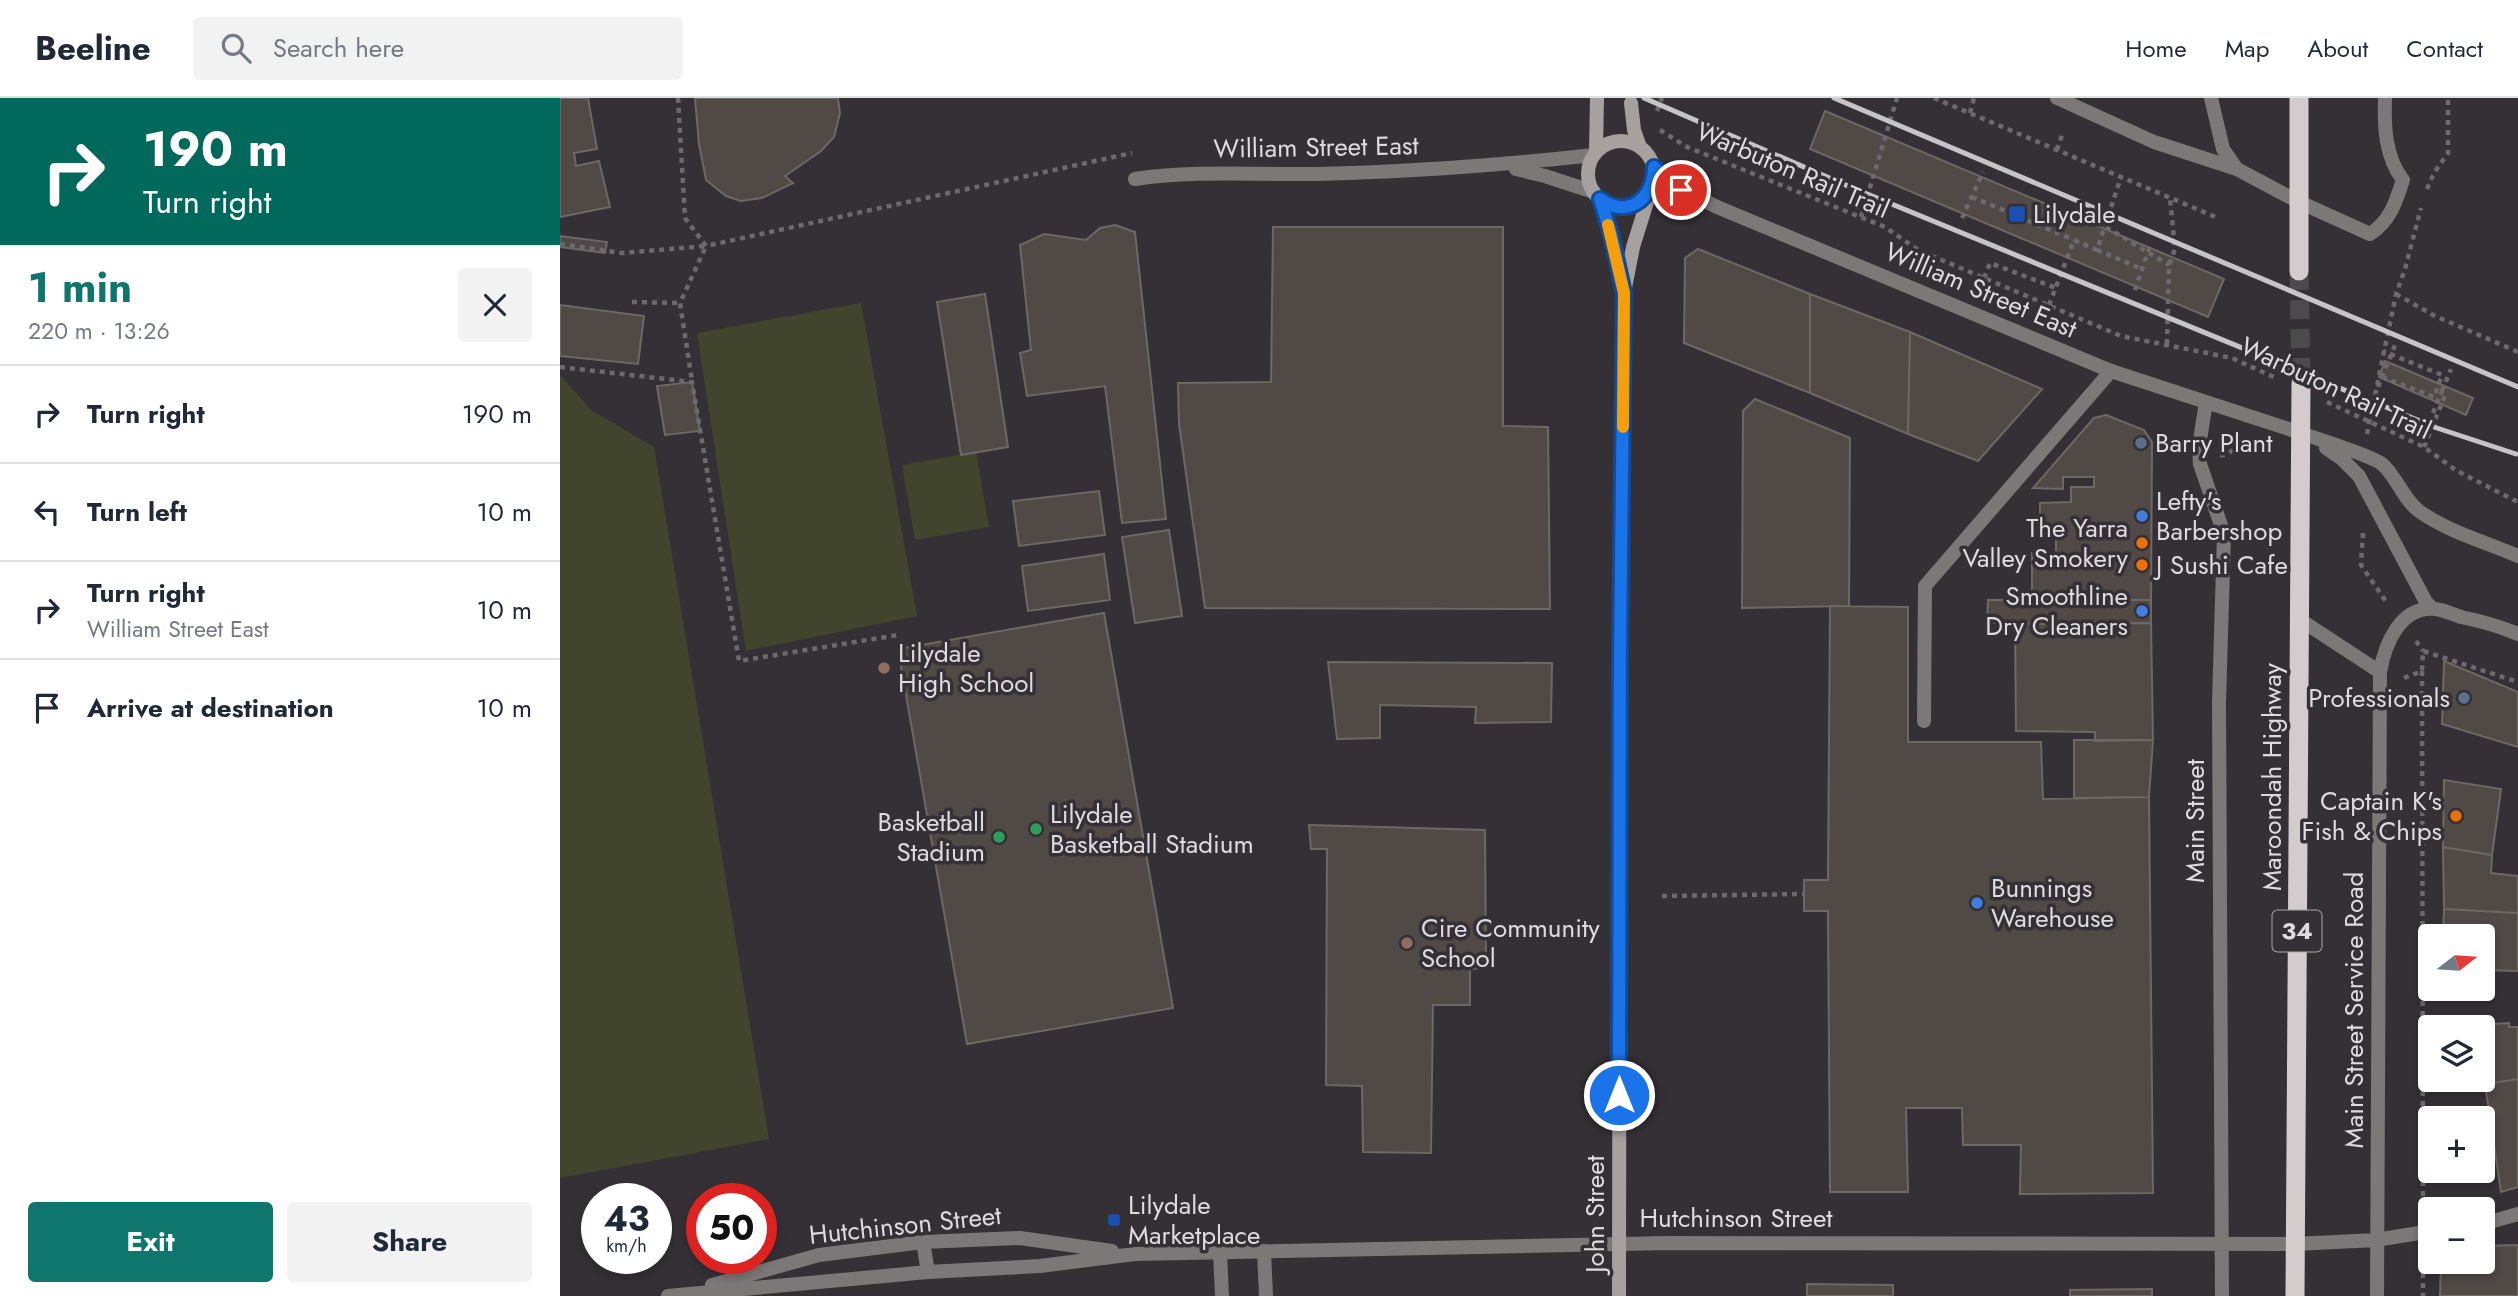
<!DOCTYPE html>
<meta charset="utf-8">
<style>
body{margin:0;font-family:Jost,sans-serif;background:#f2f2f3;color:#1f2937;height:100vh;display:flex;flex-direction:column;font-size:26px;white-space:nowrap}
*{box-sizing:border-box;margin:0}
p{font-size:23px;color:#747a83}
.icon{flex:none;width:38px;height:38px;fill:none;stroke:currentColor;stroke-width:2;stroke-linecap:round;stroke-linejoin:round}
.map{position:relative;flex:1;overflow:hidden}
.side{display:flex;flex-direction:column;background:#fff;width:560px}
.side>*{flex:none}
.guide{background:#00695c;color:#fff;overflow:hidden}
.needle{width:46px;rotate:73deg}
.fabs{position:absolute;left:1858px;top:826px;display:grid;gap:14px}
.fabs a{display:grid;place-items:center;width:77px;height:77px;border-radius:7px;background:#fff;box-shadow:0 4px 10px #0003;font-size:35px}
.speed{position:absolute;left:21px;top:1085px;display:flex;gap:14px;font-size:35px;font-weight:700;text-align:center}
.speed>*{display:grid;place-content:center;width:91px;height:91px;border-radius:50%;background:#fff;box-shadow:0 4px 10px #0003;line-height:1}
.speed small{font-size:18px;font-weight:400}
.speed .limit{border:10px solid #d22;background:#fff;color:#111}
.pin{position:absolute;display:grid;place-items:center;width:60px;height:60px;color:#fff;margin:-30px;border:4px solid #fff;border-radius:50%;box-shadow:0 2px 7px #0007}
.me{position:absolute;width:77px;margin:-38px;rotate:0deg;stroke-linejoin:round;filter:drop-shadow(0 0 5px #0008)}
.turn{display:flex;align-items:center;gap:24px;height:147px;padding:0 28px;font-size:32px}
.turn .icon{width:91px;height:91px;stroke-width:2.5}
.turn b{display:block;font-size:49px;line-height:60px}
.round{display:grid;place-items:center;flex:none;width:74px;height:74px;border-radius:7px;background:#f2f2f3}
.overview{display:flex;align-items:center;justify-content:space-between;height:119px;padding:0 28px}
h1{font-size:42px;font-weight:700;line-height:52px;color:#0f766e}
.button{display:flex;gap:14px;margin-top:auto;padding:14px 28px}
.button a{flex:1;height:80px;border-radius:7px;background:#0f766e;color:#fff;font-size:28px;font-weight:700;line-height:80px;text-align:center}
.button a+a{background:#f2f2f3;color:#1f2937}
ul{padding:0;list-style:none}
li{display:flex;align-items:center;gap:21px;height:98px;padding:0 28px;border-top:2px solid #e0e1e3}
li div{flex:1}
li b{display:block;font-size:26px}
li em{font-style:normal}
header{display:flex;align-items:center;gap:42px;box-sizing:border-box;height:98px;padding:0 35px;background:#fff;border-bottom:2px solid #e0e1e3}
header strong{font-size:33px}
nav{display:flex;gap:38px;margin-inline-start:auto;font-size:24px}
.search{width:490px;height:63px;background:#f2f2f3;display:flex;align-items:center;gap:18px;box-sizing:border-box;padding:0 24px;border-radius:7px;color:#747a83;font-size:26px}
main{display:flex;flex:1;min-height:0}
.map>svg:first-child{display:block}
.green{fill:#42452d}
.building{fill:#504946;stroke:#6e6864;stroke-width:2}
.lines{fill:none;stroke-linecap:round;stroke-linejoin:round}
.trunk-tunnel{stroke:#4d4a4e;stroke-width:19;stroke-dasharray:19 10;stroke-linecap:butt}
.path{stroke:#6d696e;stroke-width:4.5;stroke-dasharray:5 5;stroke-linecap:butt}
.service{stroke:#7c7878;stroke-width:14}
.minor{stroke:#7c7878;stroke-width:14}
.secondary{stroke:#a6a09f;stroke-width:14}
.trunk{stroke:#d4cccc;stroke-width:19}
.rail{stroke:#c7c4c8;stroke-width:5}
.route-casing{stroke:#114b97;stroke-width:18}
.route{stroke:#1a73e8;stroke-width:12}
.slow{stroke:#f59e0b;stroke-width:12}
.transit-dot{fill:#1a4fb4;stroke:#343035;stroke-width:2.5}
.service-dot{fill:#5c6f8a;stroke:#343035;stroke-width:2.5}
.shop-dot{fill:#3f7fe0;stroke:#343035;stroke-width:2.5}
.food-dot{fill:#e8710a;stroke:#343035;stroke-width:2.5}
.education-dot{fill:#8d6e63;stroke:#343035;stroke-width:2.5}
.leisure-dot{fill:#2e9e5b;stroke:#343035;stroke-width:2.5}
.labels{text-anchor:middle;stroke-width:7;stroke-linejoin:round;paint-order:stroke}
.shield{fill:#343035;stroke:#aaa8ab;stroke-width:2}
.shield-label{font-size:24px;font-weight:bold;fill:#dddbde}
.street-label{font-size:26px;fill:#dddbde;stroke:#343035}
.poi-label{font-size:26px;fill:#dddbde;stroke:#343035;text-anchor:start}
</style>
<header>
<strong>Beeline</strong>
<div class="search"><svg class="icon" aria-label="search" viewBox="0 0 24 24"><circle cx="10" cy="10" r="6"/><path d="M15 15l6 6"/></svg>Search here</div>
<nav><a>Home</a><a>Map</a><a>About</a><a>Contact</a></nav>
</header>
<main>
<section class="side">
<div class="guide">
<div class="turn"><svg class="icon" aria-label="right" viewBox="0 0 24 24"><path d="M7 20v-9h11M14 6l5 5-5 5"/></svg><div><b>190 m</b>Turn right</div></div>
</div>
<div class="overview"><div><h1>1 min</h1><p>220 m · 13:26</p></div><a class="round"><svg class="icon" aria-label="close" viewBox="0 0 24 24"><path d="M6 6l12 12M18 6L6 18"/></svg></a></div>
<ul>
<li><svg class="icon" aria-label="right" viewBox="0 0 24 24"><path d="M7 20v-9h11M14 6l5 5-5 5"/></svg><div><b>Turn right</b></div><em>190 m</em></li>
<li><svg class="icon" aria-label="left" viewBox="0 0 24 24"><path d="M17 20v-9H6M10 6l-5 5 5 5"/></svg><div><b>Turn left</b></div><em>10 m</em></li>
<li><svg class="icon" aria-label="right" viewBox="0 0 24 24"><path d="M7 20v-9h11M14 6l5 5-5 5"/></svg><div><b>Turn right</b><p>William Street East</p></div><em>10 m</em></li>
<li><svg class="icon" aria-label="arrive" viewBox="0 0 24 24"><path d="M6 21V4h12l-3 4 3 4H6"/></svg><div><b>Arrive at destination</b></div><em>10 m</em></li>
</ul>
<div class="button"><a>Exit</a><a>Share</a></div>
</section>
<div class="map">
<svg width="1958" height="1198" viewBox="0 0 1958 1198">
<rect width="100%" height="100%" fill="#343035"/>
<!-- green -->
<path class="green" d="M301,205L357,518L186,553L137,235Z
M0,277L31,312L94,349L209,1041L0,1080Z
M416,354L429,429L355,442L342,367Z"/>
<!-- building -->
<path class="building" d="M0,0H28L37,51L14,55L16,68L39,63L50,109L0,119Z
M135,0H278L280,15L274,39L261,53L225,78L233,85L202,100L181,103L166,98L146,82L139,46Z
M1265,13L1664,181L1648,219L1250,51Z
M555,127L575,134L606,421L562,425L545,288L467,298L460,255L471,252L460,147L484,136L526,142L540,130Z
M713,129H943V328L988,329L990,511L645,510L619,326L618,285L711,284Z
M0,138L47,144L45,155L0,149Z
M1138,151L1250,196V295L1124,245L1125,160Z
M425,196L448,349L401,357L377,204Z
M1250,196L1350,234L1348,336L1250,295Z
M0,207L84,218L78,266L0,258Z
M1350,234L1482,291L1418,363L1348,336Z
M1825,263L1913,300L1906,317L1819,279Z
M132,284L140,333L105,337L97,288Z
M1195,301L1290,340L1289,508L1182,510L1183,313Z
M1546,317L1584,332L1592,344L1591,502L1472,501V455H1496V429H1480V405L1511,404V389H1534V379H1503V391L1473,390L1534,320Z
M539,393L545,437L459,448L453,403Z
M609,432L622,518L575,525L562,439Z
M544,456L550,502L468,513L462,468Z
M1428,502H1591V525H1427Z
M1270,508L1348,509V644H1481L1483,701L1589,699L1593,1095L1460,1096L1461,1047H1403L1402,1010H1346L1348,1094H1270L1268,813H1244V782H1268Z
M544,515L613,910L407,946L338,551Z
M1591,525L1593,642L1535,643V634L1456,633L1455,526Z
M1884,563L1958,594V649L1882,626Z
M768,564L992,565L991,624L915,625L916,609L820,607V640L777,641Z
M1514,642H1593L1589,699L1514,700Z
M1884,682L1941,691L1932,757L1883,749Z
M749,727L925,732L926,870L910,871V907H873L871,1055L803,1054L802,988L766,987L767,751H751Z
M1883,749L1932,757L1931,775L1958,778V815L1884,811Z
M1884,811L1958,815V873L1923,872V838H1883Z
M1949,925V929H1958V981L1882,993V982H1923V929H1883Z
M1958,981V1089L1941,1094L1925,986Z
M1958,1147V1198H1880L1881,1164H1923V1148Z
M1247,1186L1333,1187V1198H1247Z
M1592,1191V1198H1510V1192Z"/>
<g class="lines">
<!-- trunk-tunnel -->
<path class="trunk-tunnel" d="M1739,173L1741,285"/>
<!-- path -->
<path class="path" d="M118,0L125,120L146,148L572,55
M1374,0L1658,120
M1097,13L1102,0
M1410,15L1414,0
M1100,32L1127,49L1325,129L1358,152L1561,238L1672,260L1718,281
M1497,52L1502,37
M1867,91L1874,75L1888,55V0
M1412,99L1514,142
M1301,119L1337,0
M1402,120L1423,74
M1546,129L1609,167
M0,146L62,155L146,148L120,205L132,283
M1537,152L1582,171
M1424,180L1430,165L1496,190
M1575,192L1591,145
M1836,196L1873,217L1958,254
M72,204L120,205
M1489,207L1514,142L1537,152L1561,79
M1607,246L1609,167L1615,151L1610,100
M0,269L132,284L179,563L338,537
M1822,279L1874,299L1882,277L1823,253
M1818,289L1835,247
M1882,293L1891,271
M1767,304L1864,349L1897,373L1958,404
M1873,315L1882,293L1886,295
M1807,336L1836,196L1845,171L1861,110
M1864,349L1886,295
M1660,357H1666L1673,352L1676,342
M1803,435L1801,467L1827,505
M1856,543L1863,553
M1862,573L1863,1111
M1844,580L1862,573L1863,553L1958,584
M1102,798L1244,796
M1863,1155V1198"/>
<!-- service -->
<path class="service" d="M1737,103L1810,136C1830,123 1836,104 1843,82C1825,59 1824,28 1825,0
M1741,335C1757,341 1811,357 1822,366C1837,379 1843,401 1859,413C1888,434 1926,444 1958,458
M1766,350L1782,361L1799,378L1866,504L1873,511
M1820,574C1825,546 1840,508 1875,511C1884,512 1892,516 1901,519C1921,523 1939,528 1958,536
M1364,623L1365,488L1551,273
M1923,1126L1958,1116
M1816,1142L1871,1133
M704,1153L706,1198
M660,1154L662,1198"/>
<!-- minor -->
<path class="minor" d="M1497,0L1594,44L1677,71L1737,103
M1651,0L1663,51L1676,70
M1094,69L1121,91L1157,109L1551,273L1741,335
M956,71L985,78L1034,94
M575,81C635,72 697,77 757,76C850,74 942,67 1034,57
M1646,304L1639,348L1640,366L1664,436L1659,604L1662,1198
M1739,521L1820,574L1817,1198
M363,1144L368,1174
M152,1187L259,1157L363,1144L460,1140L552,1153
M108,1198L368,1174L480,1168L575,1156L1109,1145L1735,1146L1816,1142"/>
<!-- secondary -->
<path class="secondary" d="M1071,5L1074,32L1080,49
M1028 76a33 33 0 1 1 66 0a33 33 0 1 1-66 0Z
M1036,54L1037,0
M1039,101L1051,136L1062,187
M1059,1198L1060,555L1064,195L1073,149L1092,88"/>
<!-- trunk -->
<path class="trunk" d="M1739,0V173
M1735,1198L1741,285"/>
<!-- rail -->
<path class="rail" d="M1084,0L1295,91L1877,330L1956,356
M1274,0L1958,289"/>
</g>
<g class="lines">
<defs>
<path id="route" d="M1059,997L1060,555L1064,195L1051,136L1040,101C1068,121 1094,101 1094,69L1121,92"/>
</defs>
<!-- route casing -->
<use href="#route" class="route-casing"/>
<!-- route -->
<use href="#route" class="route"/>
<!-- slow -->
<path class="slow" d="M1048,127L1064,195L1063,329"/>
</g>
<!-- markers -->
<g class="transit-dot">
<rect x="1448" y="107" width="18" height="18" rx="3.5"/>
<rect x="547" y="1115" width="14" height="14" rx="3.5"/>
</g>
<g class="service-dot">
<circle cx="1581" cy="345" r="7"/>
<circle cx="1904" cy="600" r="7"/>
</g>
<g class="shop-dot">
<circle cx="1582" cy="418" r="7"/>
<circle cx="1582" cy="513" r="7"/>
<circle cx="1417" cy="805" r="7"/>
</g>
<g class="food-dot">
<circle cx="1582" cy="445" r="7"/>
<circle cx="1582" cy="467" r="7"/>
<circle cx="1896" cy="718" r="7"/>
</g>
<g class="education-dot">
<circle cx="324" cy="570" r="7"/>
<circle cx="847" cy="845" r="7"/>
</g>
<g class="leisure-dot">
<circle cx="476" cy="731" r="7"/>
<circle cx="439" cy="739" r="7"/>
</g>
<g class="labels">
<!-- shield labels -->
<rect class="shield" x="1712.5" y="812.5" width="49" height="41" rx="5"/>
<g class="shield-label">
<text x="1737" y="841">34</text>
</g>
<!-- street labels -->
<g class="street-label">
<text transform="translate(756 49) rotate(-1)" y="9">William Street East</text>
<text transform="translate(1233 72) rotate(23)" y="9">Warbuton Rail Trail</text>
<text transform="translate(1421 192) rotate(23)" y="9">William Street East</text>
<text transform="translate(1776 290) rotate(25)" y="9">Warbuton Rail Trail</text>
<text transform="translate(1712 679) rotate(-90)" y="9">Maroondah Highway</text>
<text transform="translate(1635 723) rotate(-90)" y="9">Main Street</text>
<text transform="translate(1794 912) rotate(-90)" y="9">Main Street Service Road</text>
<text transform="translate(1035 1116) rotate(-90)" y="9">John Street</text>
<text x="1176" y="1129">Hutchinson Street</text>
<text transform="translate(345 1127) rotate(-6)" y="9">Hutchinson Street</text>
</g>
<!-- poi labels -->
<g class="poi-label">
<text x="1473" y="125">Lilydale</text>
<text x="1595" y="354">Barry Plant</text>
<text x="1596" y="412">Lefty's<tspan x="1596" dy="30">Barbershop</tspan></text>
<text x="1568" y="439" text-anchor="end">The Yarra<tspan x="1568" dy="30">Valley Smokery</tspan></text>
<text x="1596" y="476">J Sushi Cafe</text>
<text x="1568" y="507" text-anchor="end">Smoothline<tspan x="1568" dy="30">Dry Cleaners</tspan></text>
<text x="338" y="564">Lilydale<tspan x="338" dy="30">High School</tspan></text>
<text x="1890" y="609" text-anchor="end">Professionals</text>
<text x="1882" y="712" text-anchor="end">Captain K's<tspan x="1882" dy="30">Fish &amp; Chips</tspan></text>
<text x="490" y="725">Lilydale<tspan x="490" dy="30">Basketball Stadium</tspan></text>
<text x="425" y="733" text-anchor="end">Basketball<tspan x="425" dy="30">Stadium</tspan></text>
<text x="1431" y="799">Bunnings<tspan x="1431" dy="30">Warehouse</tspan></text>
<text x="861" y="839">Cire Community<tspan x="861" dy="30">School</tspan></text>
<text x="568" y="1116">Lilydale<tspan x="568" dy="30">Marketplace</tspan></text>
</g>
</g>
</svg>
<div class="fabs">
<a><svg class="needle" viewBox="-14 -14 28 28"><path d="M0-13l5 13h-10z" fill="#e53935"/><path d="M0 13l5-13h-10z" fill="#747a83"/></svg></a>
<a><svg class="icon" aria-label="layers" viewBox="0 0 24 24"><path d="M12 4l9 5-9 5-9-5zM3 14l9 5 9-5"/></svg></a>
<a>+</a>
<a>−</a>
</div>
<div class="speed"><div>43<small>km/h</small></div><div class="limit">50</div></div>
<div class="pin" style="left:1121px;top:92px;background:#d93025"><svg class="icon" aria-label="arrive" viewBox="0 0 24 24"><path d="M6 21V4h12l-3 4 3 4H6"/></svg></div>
<svg class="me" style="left:1059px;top:997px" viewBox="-20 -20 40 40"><circle r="17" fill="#1a73e8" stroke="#fff" stroke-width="3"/><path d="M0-11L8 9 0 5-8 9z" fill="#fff"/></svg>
</div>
</main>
